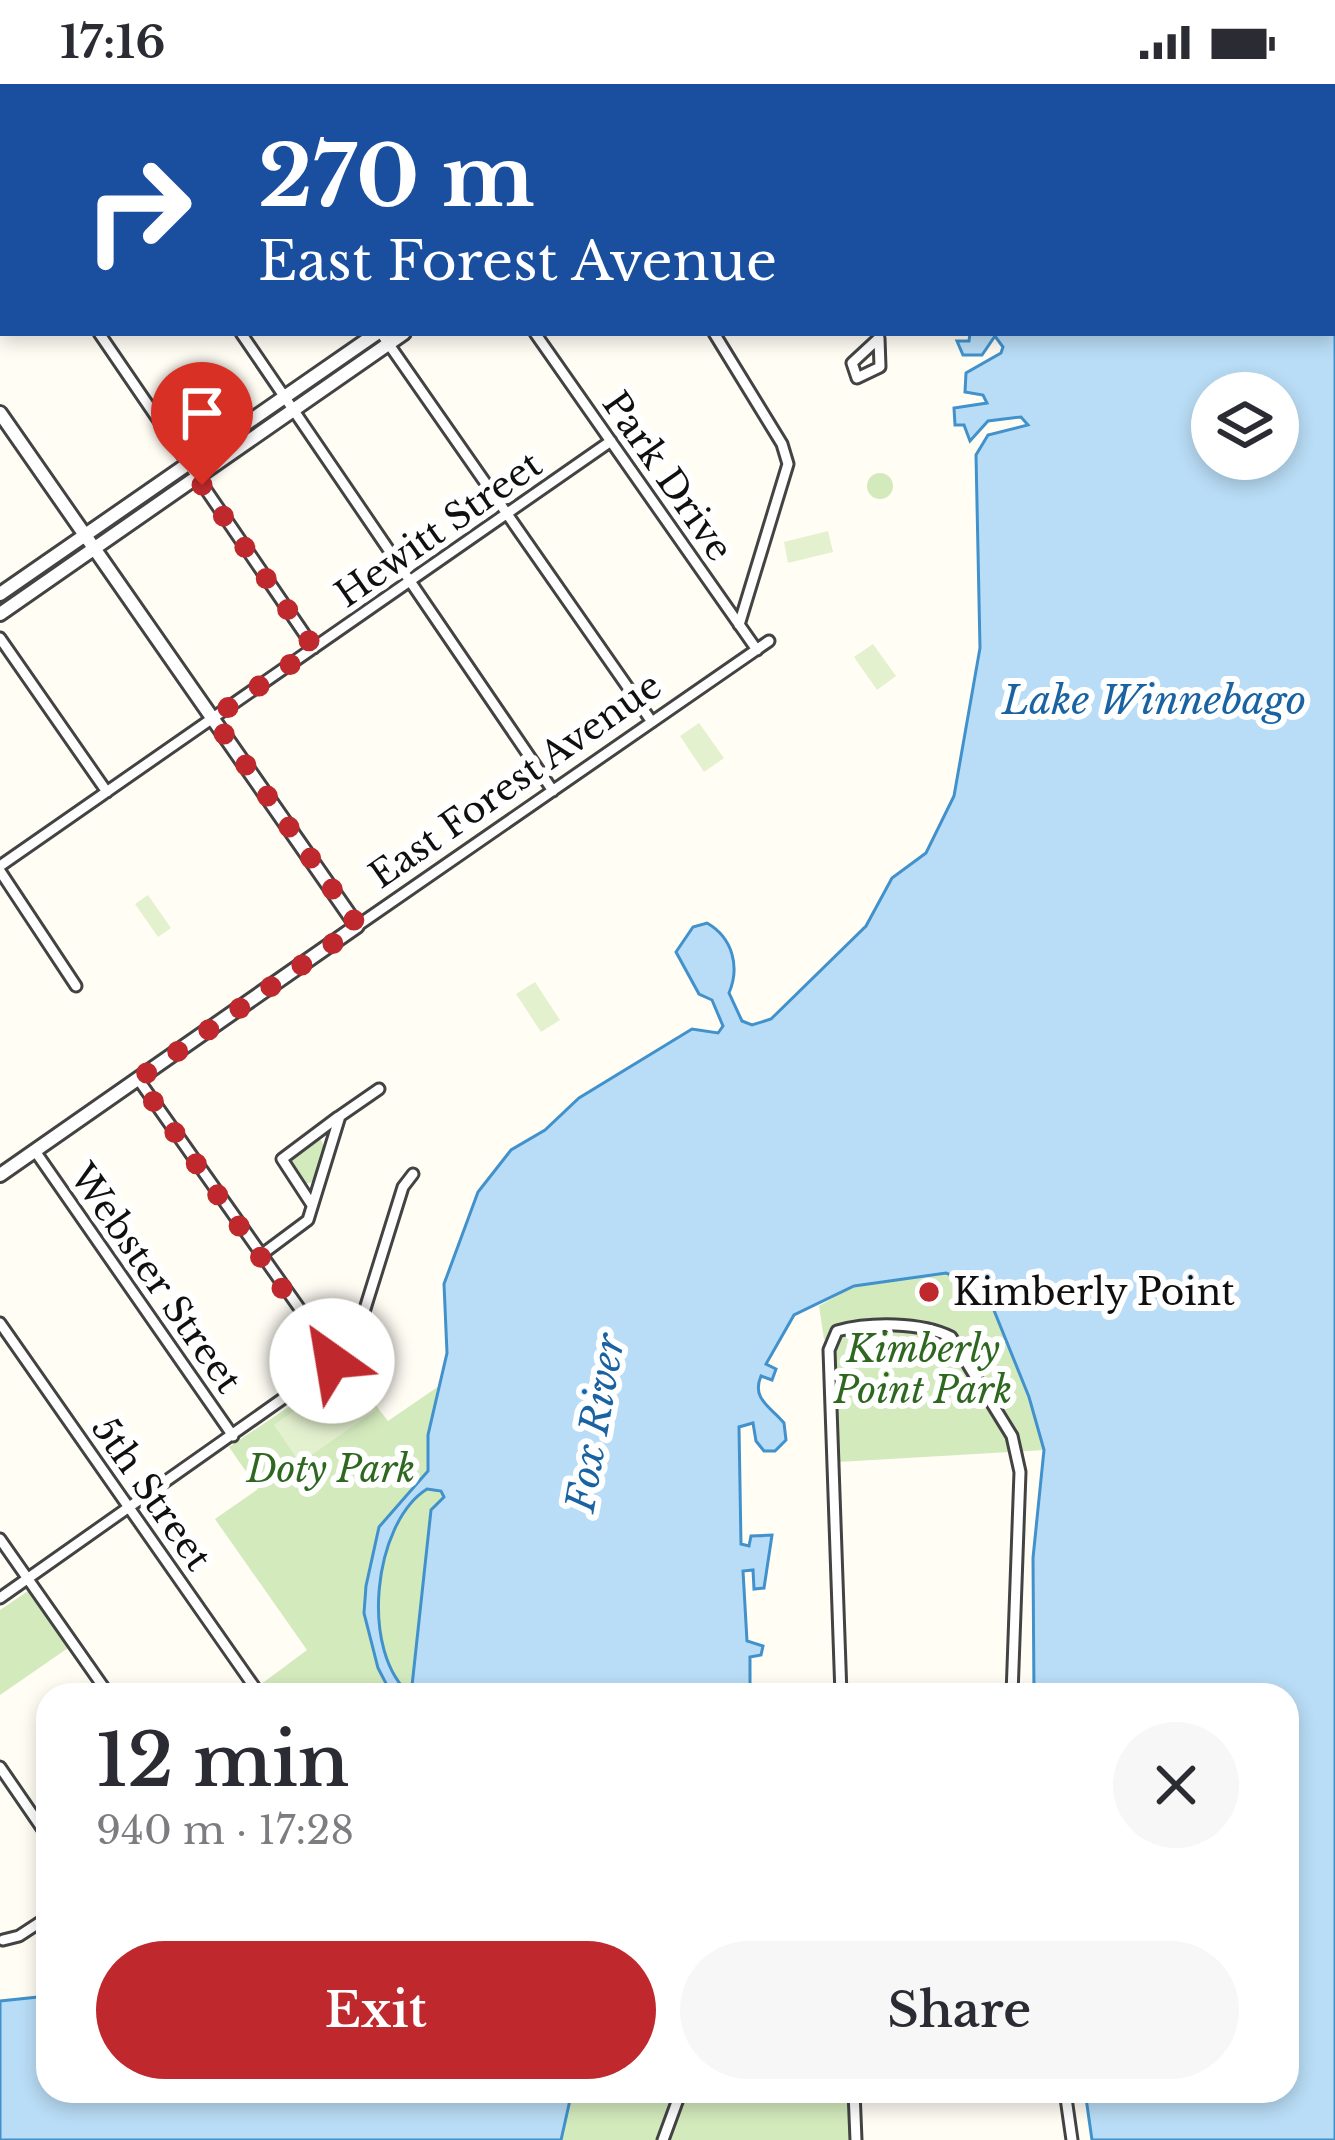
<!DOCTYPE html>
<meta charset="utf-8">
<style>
body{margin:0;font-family:"Libre Baskerville",serif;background:#f7f7f7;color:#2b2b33;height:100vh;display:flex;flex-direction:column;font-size:45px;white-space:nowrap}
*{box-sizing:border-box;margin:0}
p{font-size:39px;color:#7c7c81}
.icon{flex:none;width:66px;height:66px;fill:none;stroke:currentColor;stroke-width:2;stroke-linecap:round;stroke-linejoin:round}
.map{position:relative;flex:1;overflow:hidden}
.sheet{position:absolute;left:36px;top:1599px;width:1263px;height:420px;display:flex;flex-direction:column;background:#fff;border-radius:36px;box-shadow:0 6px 18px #0003}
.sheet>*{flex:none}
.banner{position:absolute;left:0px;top:0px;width:1335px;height:252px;box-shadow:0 6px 18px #0003;background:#1a4fa0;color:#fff;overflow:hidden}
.buttons{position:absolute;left:1191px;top:288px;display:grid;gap:24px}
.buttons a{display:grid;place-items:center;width:108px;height:108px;border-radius:50%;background:#fff;box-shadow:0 6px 18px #0003;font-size:60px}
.pin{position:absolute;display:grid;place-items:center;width:102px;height:102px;color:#fff;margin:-123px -51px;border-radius:50% 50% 50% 0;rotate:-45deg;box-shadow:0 0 12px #0007}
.pin .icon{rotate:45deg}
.me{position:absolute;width:132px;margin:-66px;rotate:328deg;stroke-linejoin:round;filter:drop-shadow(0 0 9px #0008)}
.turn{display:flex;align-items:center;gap:42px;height:252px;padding:0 60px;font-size:54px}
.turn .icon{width:156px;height:156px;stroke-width:2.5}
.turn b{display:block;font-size:84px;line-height:102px}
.round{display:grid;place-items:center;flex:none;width:126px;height:126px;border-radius:63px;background:#f7f7f7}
.overview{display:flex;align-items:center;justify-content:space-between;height:204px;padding:0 60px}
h1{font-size:72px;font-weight:600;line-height:90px}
.button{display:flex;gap:24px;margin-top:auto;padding:24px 60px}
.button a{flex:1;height:138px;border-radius:72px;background:#bf292d;color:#fff;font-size:48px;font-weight:600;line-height:138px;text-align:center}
.button a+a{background:#f7f7f7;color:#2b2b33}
.status{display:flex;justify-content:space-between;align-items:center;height:84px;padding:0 60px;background:#fff;direction:ltr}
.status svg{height:33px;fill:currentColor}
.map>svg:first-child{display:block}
.green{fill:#d3eabd}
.pitch{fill:#e4f1cf}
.water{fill:#b9ddf6;stroke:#4191cc;stroke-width:3;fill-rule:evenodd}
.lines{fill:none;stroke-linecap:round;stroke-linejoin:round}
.minor-casing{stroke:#434343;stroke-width:15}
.tertiary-casing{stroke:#434343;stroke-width:18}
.minor{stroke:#fff;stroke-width:9}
.tertiary{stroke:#fff;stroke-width:12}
.route{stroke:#bf292d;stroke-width:21;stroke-dasharray:0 37.8}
.poi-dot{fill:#bf292d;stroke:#fff;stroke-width:4.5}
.labels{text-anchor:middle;stroke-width:12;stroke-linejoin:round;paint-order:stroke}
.street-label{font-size:36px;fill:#101010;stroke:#fff}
.poi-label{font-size:36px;fill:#101010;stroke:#fff;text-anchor:start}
.park-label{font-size:36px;font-style:italic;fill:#2e6820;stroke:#fff}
.water-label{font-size:39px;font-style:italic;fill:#1a63a2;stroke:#fff}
</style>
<div class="status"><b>17:16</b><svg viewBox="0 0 49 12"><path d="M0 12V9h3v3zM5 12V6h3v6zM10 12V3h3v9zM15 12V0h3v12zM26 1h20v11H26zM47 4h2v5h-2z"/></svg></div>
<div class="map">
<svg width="1335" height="2056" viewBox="0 0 1335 2056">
<rect width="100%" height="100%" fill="#fffdf4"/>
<!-- green -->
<path class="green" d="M85,0H353L355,3H87Z
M867 402a13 13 0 1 1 26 0a13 13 0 1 1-26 0Z
M314,1055L321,1056L325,1065L315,1097L306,1100L291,1077Z
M946,1189C956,1191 965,1191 974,1198C998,1218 1039,1333 1044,1366L838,1378L835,1260L824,1255L819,1222L854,1202Z
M339,1273L388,1337L439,1302L426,1392L379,1443L366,1502L364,1529L378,1584L392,1611H267L260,1601L307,1566L215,1435L258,1405L229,1363L327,1297Z
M427,1405L442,1407L444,1413L431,1426L411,1611C359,1569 373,1439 427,1405Z
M28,1507L68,1564L0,1611V1526Z
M572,2007H848L849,2056H561Z"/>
<!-- pitch -->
<path class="pitch" d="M828,447L833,468L788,479L784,458Z
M873,560L896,592L877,606L854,573Z
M699,639L724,674L704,688L680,652Z
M148,811L171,844L158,853L135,820Z
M535,898L560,936L541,948L516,910Z
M349,1288L376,1326L300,1379L274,1341Z"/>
<!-- water -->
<path class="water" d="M954,0H1335V2056H1092L1085,2007H1287V1611H1034L1033,1474L1044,1366L1029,1313L991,1219L977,1201L946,1189L854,1202L794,1231L766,1280L776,1285L772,1296L761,1292C751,1315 771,1323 784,1339L786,1356L775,1367H764L756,1357L753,1339L739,1343L741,1460L749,1462L751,1452L772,1451L764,1504L754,1505L753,1486L743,1487L747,1557L763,1562L761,1571L750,1573V1611H392L378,1584L364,1529L366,1502L379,1443L428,1387V1351L447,1269L444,1200L478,1108L511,1066L545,1046L579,1014L692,945L718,949L723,942L712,916L699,910L676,868L693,843L707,839C733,854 740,883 729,909L742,937L752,941L771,935L866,842L892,794L926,769L954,712L980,564L976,371L988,351L1028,341L1021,333L988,337L970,357L964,341H955L954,324L987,319L983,311L965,308L966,289L1001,269L1003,263L995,252L982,271H963L957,257H969L970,249H1332V3ZM1278,309V375H1212V309ZM427,1405L441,1407L444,1413L431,1426L411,1611C359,1569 373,1439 427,1405Z
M48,1912V2007H572L561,2056H0V1917Z"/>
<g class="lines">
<defs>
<path id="minor" d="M75,0L77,3
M360,0L362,3
M684,0L686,3
M0,103L3,107
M99,249L314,564
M241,249L553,707
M381,249L652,638
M535,249L757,566
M714,249L782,360L788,380L739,541
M879,254L880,283L857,294L852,279Z
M0,554L107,708
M0,782L611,357
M0,787L76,902
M357,842L769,557
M35,1067L233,1352
M312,1121L282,1075L338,1033
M261,1171L308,1136L340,1032L379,1005
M0,1239L260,1611
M314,1245L364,1228L403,1103L413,1090
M0,1455L109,1611
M0,1514L332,1280L314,1245L138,995
M841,1611L829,1266L837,1247C870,1238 921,1238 951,1253L1012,1352L1020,1388L1012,1611
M0,1683L48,1753
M3,1856L19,1852L48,1833
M854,2007L856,2056
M1065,2007L1072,2056
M663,2056L681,2007"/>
<path id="tertiary" d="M732,3L736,0
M757,3L762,0
M0,329L357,842L0,1091
M0,510L377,249
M0,530L404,249"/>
</defs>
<!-- minor casing -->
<use href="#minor" class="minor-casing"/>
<!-- tertiary casing -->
<use href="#tertiary" class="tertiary-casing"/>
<!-- minor -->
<use href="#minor" class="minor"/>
<!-- tertiary -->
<use href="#tertiary" class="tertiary"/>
</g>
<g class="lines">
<!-- route -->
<path class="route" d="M202,401L314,564L213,634L358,842L138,995L332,1277"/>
</g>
<!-- markers -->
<circle class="poi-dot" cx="929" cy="1208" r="12"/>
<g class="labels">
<!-- street labels -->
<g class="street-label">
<text transform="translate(668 392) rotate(55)" y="13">Park Drive</text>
<text transform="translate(438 445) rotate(-35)" y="13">Hewitt Street</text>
<text transform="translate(515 696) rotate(-35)" y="13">East Forest Avenue</text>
<text transform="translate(156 1194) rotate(55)" y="13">Webster Street</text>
<text transform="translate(152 1409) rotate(55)" y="13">5th Street</text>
</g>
<!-- poi labels -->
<g class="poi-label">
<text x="953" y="1221">Kimberly Point</text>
</g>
<!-- park labels -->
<g class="park-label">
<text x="923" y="1278">Kimberly<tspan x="923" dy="41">Point Park</tspan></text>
<text x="331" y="1398">Doty Park</text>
</g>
<!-- water labels -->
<g class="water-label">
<text x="1154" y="630">Lake Winnebago</text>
<text transform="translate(595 1339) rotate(-80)" y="14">Fox River</text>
</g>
</g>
</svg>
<div class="buttons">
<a><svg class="icon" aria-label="layers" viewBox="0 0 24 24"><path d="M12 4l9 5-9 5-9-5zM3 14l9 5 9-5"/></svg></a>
</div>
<div class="pin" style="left:202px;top:401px;background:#d93025"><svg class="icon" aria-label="arrive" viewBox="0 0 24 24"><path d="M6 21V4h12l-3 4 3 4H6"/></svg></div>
<svg class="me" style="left:332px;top:1277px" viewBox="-20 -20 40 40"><circle r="19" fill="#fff"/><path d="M0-13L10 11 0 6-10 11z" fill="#bf292d"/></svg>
<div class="banner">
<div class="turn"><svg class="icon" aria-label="right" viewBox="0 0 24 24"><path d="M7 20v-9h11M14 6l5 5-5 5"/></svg><div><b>270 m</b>East Forest Avenue</div></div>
</div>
<section class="sheet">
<div class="overview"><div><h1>12 min</h1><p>940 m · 17:28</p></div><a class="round"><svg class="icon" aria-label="close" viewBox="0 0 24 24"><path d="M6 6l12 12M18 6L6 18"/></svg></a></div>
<div class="button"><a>Exit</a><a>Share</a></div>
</section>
</div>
